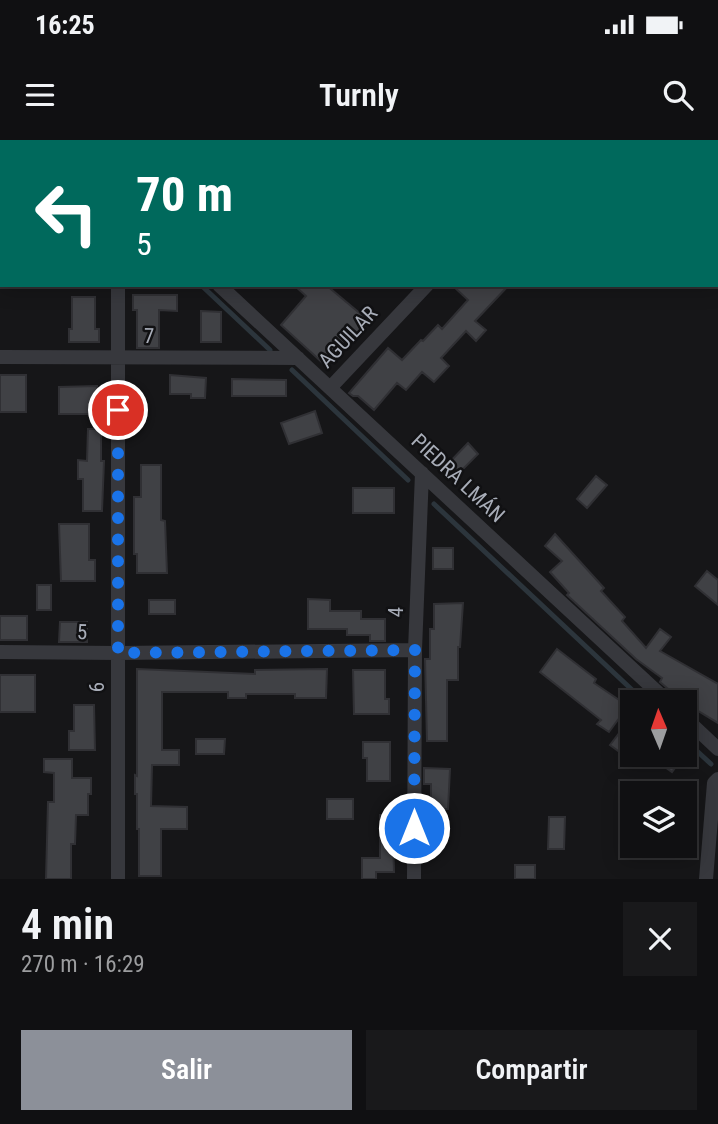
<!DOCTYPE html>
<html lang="es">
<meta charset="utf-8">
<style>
body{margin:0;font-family:"Roboto Condensed",sans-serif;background:#19191b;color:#f1f3f6;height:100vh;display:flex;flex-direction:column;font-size:26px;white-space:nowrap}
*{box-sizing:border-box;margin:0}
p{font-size:23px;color:#9c9d9f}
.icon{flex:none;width:38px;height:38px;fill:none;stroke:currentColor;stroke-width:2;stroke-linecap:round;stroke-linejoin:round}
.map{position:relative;height:739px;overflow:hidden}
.drawer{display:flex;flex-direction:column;background:#101012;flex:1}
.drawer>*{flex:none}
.banner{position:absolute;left:0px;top:0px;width:719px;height:147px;box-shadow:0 4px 18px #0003,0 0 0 2px #303032;background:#00695c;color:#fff;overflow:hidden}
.needle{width:46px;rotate:358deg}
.controls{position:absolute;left:620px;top:550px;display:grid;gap:14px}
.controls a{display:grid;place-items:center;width:77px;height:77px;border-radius:0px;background:#101012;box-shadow:0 4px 18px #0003,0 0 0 2px #303032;font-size:35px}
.pin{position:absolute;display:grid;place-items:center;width:60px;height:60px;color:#fff;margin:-30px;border:4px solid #fff;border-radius:50%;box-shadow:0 2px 7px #0007}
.me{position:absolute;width:77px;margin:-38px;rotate:0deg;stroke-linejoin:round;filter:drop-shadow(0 0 5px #0008)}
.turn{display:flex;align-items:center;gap:24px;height:147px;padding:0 21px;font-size:32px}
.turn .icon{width:91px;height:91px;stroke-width:2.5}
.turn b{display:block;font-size:49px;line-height:60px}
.round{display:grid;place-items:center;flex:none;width:74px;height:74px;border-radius:0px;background:#19191b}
.overview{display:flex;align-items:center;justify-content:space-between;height:119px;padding:0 21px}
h1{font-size:42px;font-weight:600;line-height:52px}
.primary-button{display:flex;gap:14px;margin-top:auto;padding:14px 21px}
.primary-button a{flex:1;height:80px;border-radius:0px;background:#8c9099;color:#fff;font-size:28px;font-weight:600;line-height:80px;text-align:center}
.primary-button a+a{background:#19191b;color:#f1f3f6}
.status{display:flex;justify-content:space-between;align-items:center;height:49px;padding:0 35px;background:#101012;direction:ltr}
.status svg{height:19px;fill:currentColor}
header{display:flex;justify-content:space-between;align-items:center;height:91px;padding:0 21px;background:#101012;font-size:32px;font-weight:600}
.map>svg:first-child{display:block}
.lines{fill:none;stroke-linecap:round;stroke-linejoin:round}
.stream{stroke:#2c353c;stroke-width:5}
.building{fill:#404145;stroke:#303034;stroke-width:2}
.street{stroke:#37383d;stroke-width:14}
.route{stroke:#1a73e8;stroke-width:12;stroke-dasharray:0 21.6}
.labels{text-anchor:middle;stroke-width:5;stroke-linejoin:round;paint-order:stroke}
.street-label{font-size:21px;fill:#a8adb8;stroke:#111113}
</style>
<div class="status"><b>16:25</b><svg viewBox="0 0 49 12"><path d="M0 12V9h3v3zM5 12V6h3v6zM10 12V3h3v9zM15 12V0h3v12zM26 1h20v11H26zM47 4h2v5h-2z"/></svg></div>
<header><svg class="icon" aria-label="menu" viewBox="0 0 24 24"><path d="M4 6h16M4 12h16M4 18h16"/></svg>Turnly<svg class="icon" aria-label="search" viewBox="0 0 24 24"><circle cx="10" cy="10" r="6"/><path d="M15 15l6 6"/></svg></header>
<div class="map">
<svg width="718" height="739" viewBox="0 0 718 739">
<rect width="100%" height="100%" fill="#161618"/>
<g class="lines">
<!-- stream -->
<path class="stream" d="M201,145L270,210
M292,230L408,340
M434,364L645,562
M684,599L711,624"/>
</g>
<!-- building -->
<path class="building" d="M294,145H326L369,181L357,196L352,192L325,225L281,185L306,156Z
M452,145H509L475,181L486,190L476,201L466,191L441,218L449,226L434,242L422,232L406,250L397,243L374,270L358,256H353L349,253L388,208L402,220L421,200L423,201L438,185L442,189L468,160Z
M133,155H177V171L159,170V208H137V170H133Z
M72,157H95V189H99V202H69V189H72Z
M201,171L221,172V202H201Z
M0,235H26V272H0Z
M170,235L206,238L205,258H191V254H170Z
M232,239L286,240V256H232Z
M97,246V274H59V247Z
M315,271L322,293L289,304L281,283Z
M88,289H101V321H104L102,371H83V339H78V320L87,321Z
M468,303L478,314L456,336L446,326Z
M141,325H161V380L165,381L167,433H137V414H134V357H141Z
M596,336L607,345L587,368L577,359Z
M353,348H394V373H353Z
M59,384H89V420H95V441H61Z
M555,394L604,448L601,451L625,477L622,481L646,508L660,489L671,497L660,511L718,544V583L685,563L687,560L667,548L660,542L662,538L636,519L567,455L569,453L550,432L562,421L545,406Z
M433,408H453V429H433Z
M707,431L718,440V465L695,446Z
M37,445H51V470H37Z
M308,459L330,460V471H361V479H385V501H370V495H347V489H308Z
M149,460H175V474H149Z
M463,463L460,507H458V540H447V601H427L425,519H430V489H434V464Z
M0,476H27V500H0Z
M60,482H87V502H59Z
M557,509L596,539L594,543L628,566L609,592L597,584L601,580L540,532Z
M137,529L255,534V530L327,529L326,558H295V554H246V558H228V552H162V610H179V625H152L151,666L187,667V689H161V736H139V689H137V654H135V635L137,636Z
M353,530H385V559H389V574H354Z
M0,535H35V572H0Z
M74,565H94L95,610H69V591H74Z
M623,588L632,594V621L610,605Z
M196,599H225L224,614H196Z
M363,602H390V641H367V618H363Z
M647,614H685L672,632Z
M44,619H72V638H91V654H88V675H76L75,704H71V739H46L48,662H54V633L44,632Z
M424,628L450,629L448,669H431V644H424Z
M327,659H353V679H327Z
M380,675H397V697H393L394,732H376V739H362V718H380Z
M549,677H565L564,709H548Z
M515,725H535V739H515Z"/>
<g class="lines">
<!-- street -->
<path class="street" d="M63,0L64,2
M562,2L564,0
M0,81H2
M118,145V739
M219,145L668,562
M0,217L298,218
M330,248L427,145
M0,512L118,513L415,510
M684,577L718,609
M414,739L415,510L422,333
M706,739L714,643L718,639"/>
</g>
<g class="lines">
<!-- route -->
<path class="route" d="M118,270V513L415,510L414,688"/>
</g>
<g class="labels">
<!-- street labels -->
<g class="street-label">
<text transform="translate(149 196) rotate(1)" y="7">7</text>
<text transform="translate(348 197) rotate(-47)" y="7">AGUILAR</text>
<text transform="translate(458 338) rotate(43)" y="7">PIEDRA LMÁN</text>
<text transform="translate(396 472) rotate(-88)" y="7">4</text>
<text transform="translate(82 492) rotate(1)" y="7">5</text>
<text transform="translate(97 547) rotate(-90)" y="7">6</text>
</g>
</g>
</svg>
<div class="controls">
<a><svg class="needle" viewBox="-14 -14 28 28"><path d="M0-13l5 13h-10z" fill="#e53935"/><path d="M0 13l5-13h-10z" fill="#9c9d9f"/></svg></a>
<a><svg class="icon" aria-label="layers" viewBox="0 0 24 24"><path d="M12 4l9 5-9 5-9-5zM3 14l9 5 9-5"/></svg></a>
</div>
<div class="pin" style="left:118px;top:270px;background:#d93025"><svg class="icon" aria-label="arrive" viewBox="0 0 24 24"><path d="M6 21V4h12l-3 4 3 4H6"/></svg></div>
<svg class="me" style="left:414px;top:688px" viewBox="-20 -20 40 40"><circle r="17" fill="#1a73e8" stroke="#fff" stroke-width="3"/><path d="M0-11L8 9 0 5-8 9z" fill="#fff"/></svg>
<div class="banner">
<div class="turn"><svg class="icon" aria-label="left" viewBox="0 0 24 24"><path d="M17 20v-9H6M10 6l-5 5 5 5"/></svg><div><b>70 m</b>5</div></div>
</div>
</div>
<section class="drawer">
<div class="overview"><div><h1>4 min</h1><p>270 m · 16:29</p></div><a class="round"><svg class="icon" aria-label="close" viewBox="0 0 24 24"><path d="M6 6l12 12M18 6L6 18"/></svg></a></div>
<div class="primary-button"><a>Salir</a><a>Compartir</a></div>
</section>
